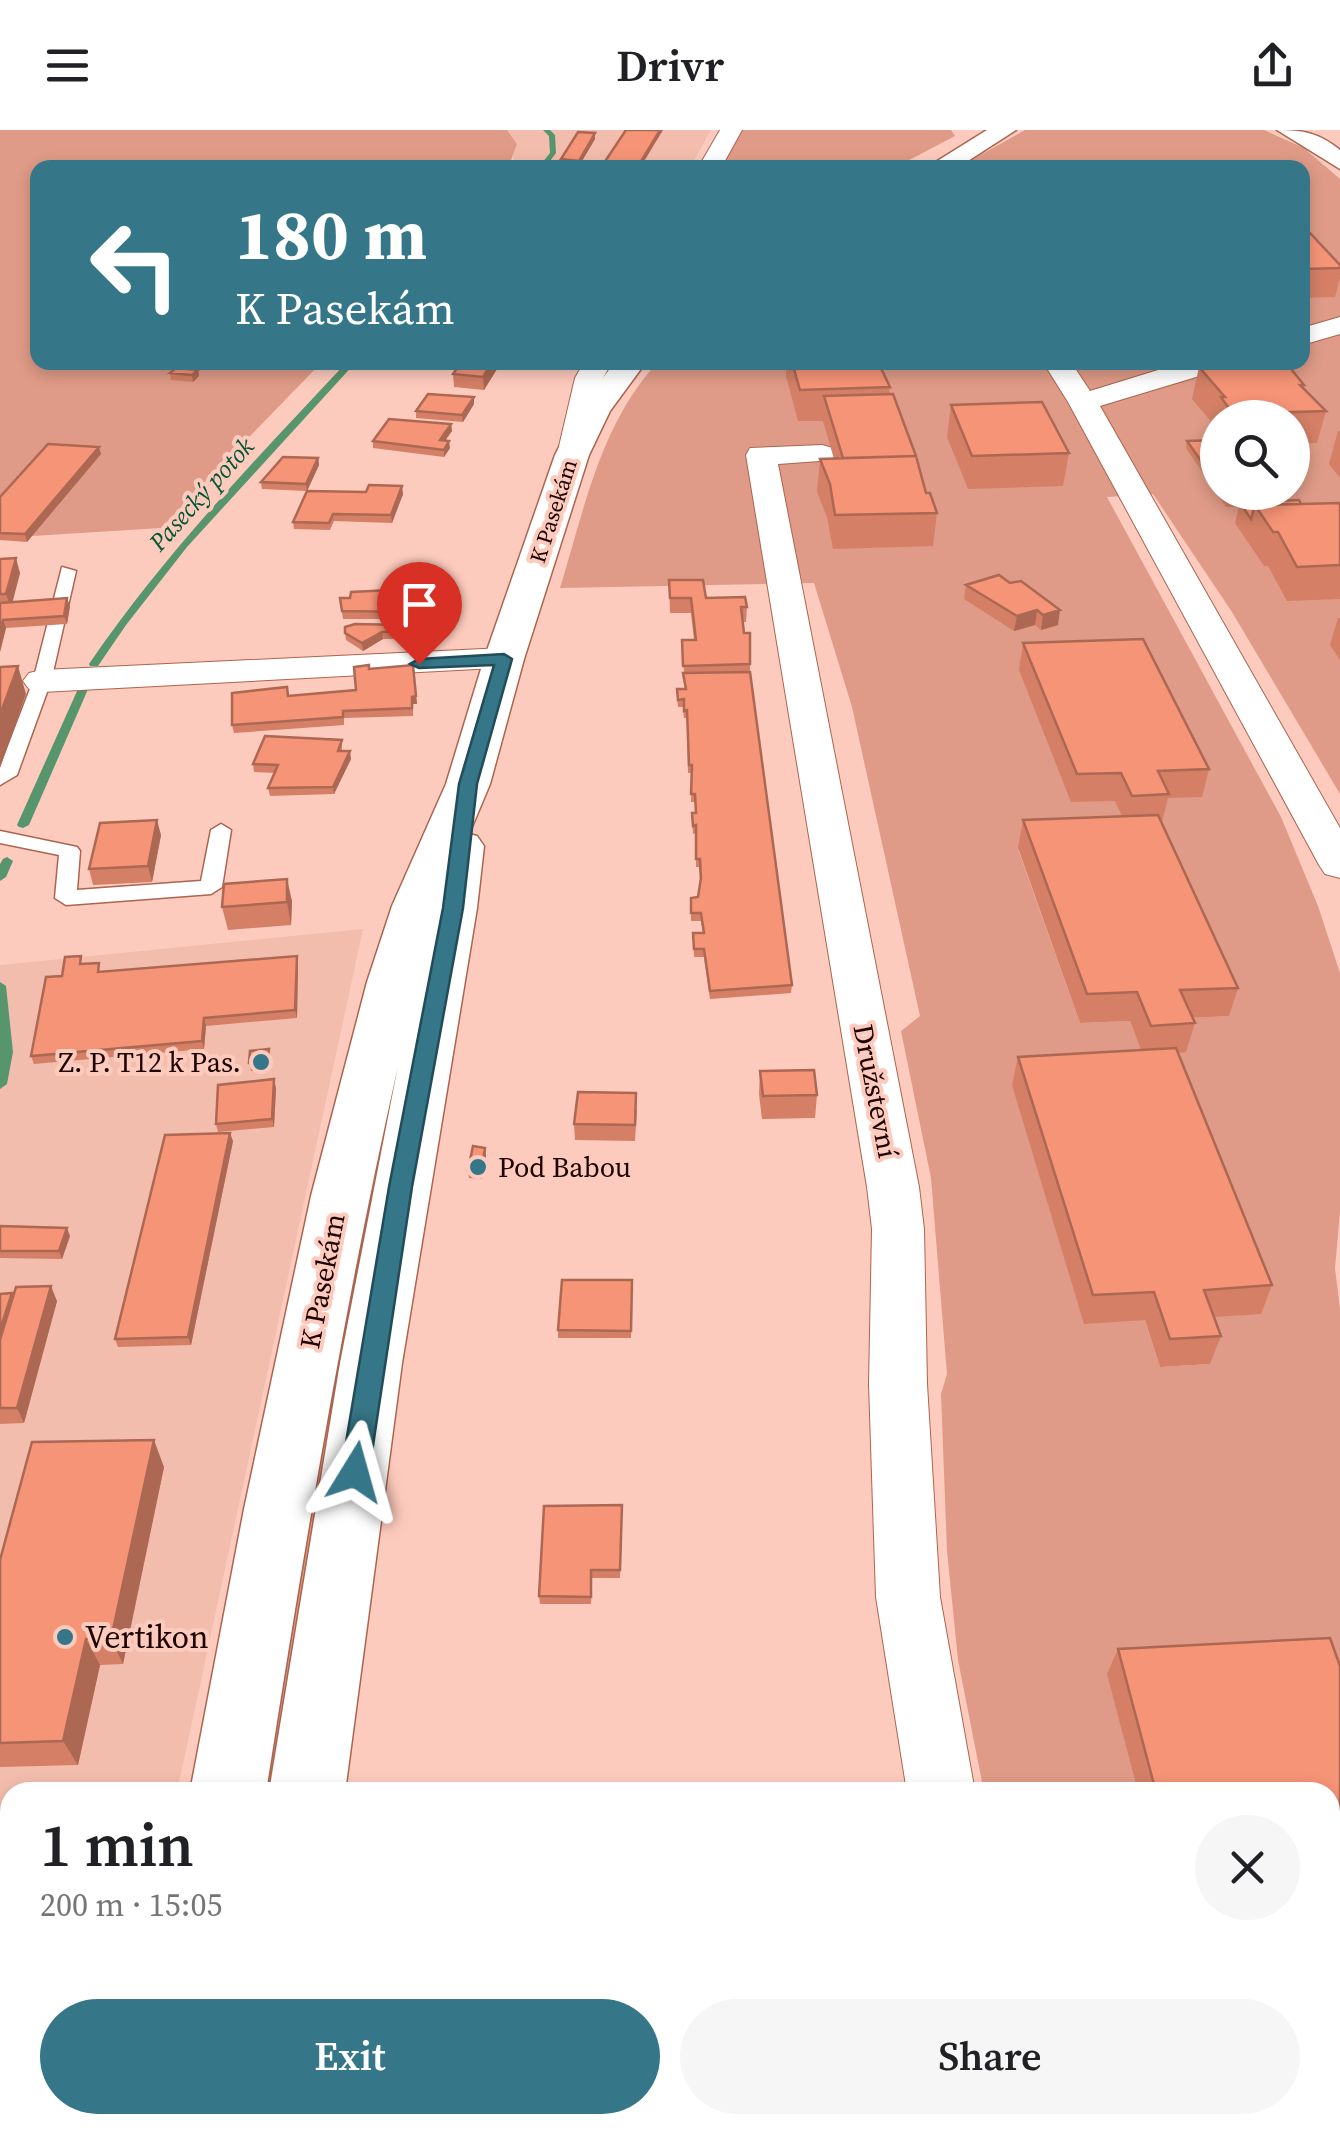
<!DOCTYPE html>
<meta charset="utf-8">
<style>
body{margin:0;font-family:"Source Serif 4",serif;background:#f6f6f6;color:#202124;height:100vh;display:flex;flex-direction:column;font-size:38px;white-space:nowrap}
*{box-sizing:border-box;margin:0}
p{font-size:32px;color:#757577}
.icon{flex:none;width:55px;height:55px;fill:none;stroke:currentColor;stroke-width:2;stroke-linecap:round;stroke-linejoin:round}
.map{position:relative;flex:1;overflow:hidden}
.sheet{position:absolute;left:0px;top:1652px;width:1340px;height:352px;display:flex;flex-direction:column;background:#fff;border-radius:30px 30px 0 0;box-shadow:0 5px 15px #0003}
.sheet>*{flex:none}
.hud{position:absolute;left:30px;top:30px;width:1280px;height:210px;border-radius:20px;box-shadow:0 5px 15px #0003;background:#357788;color:#fff;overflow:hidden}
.fabs{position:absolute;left:1200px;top:270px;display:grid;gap:20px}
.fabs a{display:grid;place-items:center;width:110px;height:110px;border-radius:50%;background:#fff;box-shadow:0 5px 15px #0003;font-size:50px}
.pin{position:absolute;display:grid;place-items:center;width:85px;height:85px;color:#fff;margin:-102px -42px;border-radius:50% 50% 50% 0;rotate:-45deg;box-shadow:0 0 10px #0007}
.pin .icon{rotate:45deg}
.me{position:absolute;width:110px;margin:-55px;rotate:8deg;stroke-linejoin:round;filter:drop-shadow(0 0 8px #0008)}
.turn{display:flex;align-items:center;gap:35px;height:210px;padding:0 40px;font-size:45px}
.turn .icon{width:130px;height:130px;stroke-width:2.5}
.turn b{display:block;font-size:70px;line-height:85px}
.round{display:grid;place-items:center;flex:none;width:105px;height:105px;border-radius:52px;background:#f6f6f6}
.head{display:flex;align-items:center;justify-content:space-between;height:170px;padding:0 40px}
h1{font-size:60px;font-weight:600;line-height:75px}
.action{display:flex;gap:20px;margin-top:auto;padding:20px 40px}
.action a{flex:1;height:115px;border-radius:60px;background:#357788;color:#fff;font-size:40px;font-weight:600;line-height:115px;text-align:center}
.action a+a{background:#f6f6f6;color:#202124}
header{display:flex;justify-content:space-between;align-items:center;height:130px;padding:0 40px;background:#fff;font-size:45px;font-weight:600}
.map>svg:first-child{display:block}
.built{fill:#f3bdad}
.green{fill:#df9b87;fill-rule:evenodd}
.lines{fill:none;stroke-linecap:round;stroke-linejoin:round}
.stream{fill:#57956c;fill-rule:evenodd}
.lane-casing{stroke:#ac644e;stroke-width:3}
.street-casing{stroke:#ac644e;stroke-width:2}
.secondary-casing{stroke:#ac644e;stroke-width:3}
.lane{fill:#fff;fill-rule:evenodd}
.street{fill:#fff;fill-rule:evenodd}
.secondary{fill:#fff;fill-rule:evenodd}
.wall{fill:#d47f66}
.shaded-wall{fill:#ac6853}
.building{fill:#f69477;stroke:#ac6853;stroke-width:2.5}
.route{fill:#357788;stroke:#224d58;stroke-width:2.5}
.poi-dot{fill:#357788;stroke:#fdcbbd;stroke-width:4}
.labels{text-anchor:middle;stroke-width:8;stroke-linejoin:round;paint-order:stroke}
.far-street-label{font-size:22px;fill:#1c0300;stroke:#fdcbbd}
.far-water-label{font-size:25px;font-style:italic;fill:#025532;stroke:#fdcbbd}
.poi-label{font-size:28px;fill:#1c0300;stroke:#fdcbbd;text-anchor:end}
.street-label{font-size:28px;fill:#1c0300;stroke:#fdcbbd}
.near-poi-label{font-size:32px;fill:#1c0300;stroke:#fdcbbd;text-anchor:start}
</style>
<header><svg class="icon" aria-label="menu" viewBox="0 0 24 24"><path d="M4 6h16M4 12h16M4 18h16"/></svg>Drivr<svg class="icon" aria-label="share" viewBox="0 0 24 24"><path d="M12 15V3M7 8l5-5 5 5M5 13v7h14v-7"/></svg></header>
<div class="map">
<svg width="1340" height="2004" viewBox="0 0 1340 2004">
<rect width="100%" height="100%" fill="#fdcbbd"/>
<!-- built -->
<path class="built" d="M507,0H711L690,38L508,37L514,30Z
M363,799L177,1662H10V1995H108L106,2004H0V835Z"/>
<!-- green -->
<path class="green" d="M0,0H507L517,14L508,38H38V232L321,233L161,398L0,408Z
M740,0H951L955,6L896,37L717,38Z
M1025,0H1264L1304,18L1340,49V664L1232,482L1153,364L1107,367L1281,687L1318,776L1340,843V1082L1335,1138L1340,1179V1606L1108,1544L1138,1662H984L958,1530L947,1421L941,1264L947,1244L931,1048L901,901L920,886L852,577L814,453L560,458C584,380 600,295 657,233L1302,232V38L959,37ZM1218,288H1292V362H1218ZM1018,719L1228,886L1172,889L1143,924L1130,891L1080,893ZM1193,1188L1209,1234L1160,1237L1145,1190Z
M414,855L290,1540L273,1662H259C298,1391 350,1121 414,855Z
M1055,1995H1223L1225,2004H1058Z"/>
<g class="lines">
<!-- stream -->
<path class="stream" d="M543,0H550L555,5L556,23L545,38H538L550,23L549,6Z
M347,232H356L187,417L126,495L98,536H90L89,534C164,424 256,329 347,232Z
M87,547L92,550L29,695L23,698L19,697L17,695L82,550Z
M7,727L13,731L6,747L0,751V734L3,729Z
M0,852L6,856L13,922L7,954L0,959Z"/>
<defs>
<path id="lane" d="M62,437L76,441L51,551L17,645L0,655V637L33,551Z
M221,694L231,700L222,757L211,764L66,775L55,768L59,725L0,713V701L77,717L80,721L77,760L201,751L211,700Z"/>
<path id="street" d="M720,0H742L721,38H698Z
M1340,187V204L1302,215V198Z
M584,232H612L603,248L587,325L583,332H561L557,325L575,248Z
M1043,232H1071L1090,261L1184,232H1230L1226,238L1100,276L1340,698V748L1325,744L1319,735L1068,272Z
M822,315L833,318L837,324L833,330L778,334L919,1057L924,1099L927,1254L940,1467L975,1662H907L876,1467L869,1254L872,1099L867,1057L746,325L750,318Z
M504,518L517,521L522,529L517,537L42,562L29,559L23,551L29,543L42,540Z
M964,1995H1042L1044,2004H966Z"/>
<path id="secondary" d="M987,0H1016L957,38H926Z
M1277,0C1304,0 1319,3 1340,20V39Z
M615,232H646L610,281L589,325L524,529L490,654L469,704L477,706L484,716L477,778L402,1233L345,1662H269L340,1233L398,936C344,1176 304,1419 266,1662H190L244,1379L311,1066L367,852L392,776L446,654L484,529L555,325L579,279Z
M133,1995H219L218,2004H132Z
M223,1995H309L308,2004H222Z"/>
</defs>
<!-- lane casing -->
<use href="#lane" class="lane-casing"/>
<!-- street casing -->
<use href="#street" class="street-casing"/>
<!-- secondary casing -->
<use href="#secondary" class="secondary-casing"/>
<!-- lane -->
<use href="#lane" class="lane"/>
<!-- street -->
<use href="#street" class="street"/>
<!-- secondary -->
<use href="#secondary" class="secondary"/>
</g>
<!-- wall -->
<path class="wall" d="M595,9L579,36L561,35V29Z
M1302,103L1340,135V148L1335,167L1302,168Z
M786,232H881V238L890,257L889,264L926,363L937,383L933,416L833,419L827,387L817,362L820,329H834L823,291H798L786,246Z
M1199,237L1304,255L1303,258L1326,281L1317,313L1292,314V288H1218V305L1213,299L1214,295L1192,269Z
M497,239L484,260L454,257L453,244Z
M198,240L199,246L193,252L171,250L170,243Z
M474,267V274L463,292L416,288V281Z
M951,275L1069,323L1063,356L968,359L947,307Z
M451,294L452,301L445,311L450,318L444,327L373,318V311Z
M1338,301H1340V348L1329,334Z
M1218,310V362H1280L1284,367L1283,371L1301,374L1340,373V469L1287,471L1268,436H1264L1235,393L1239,377H1226L1186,318L1187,311Z
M101,324L27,412L0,410V367Z
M318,328L319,335L307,361L262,359L261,352Z
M403,364L392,393L334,391L330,400L294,399L293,392Z
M0,429L20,443L12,472L67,468L70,476L67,494L6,498L0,522Z
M999,445L1058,495L1041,500L1035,495L1014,501L964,469L966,455Z
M669,450L706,468L747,477L746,492H743L744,503H750V542L792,855L791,863L710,869L704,827H694L693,803H703L701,791H691V768L698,767L700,751L699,737H696V703L693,704L692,683H696L695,672H691L692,643H688L687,588H684L683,577H678L677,567L685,559L682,510H694L691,483H670Z
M410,459L409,489H343L340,468Z
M1338,488H1340V530L1330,515Z
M405,495V509H383L363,521L346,510L345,503Z
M1023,513L1209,639L1202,667L1168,668L1162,692L1238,858L1229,886L1192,888L1195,893L1186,922L1177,923L1272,1155L1261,1184L1214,1187L1221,1206L1210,1234L1160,1237L1145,1190L1084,1194L1012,955L1018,927L1141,920L1130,891L1080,893L1018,718L1023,690L1122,686L1115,671L1071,672L1019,540Z
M413,535L417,574H413V586L344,588V595L234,603L232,595L289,566L356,560L369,539Z
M342,610V621L351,629L334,664L270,666L268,658L275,643L254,642L253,634Z
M161,705L152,752L93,755L89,739Z
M292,771L291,795L228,800L222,777Z
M297,826L298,834L297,888L206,896L204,919L34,934L31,926L62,846L84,834L101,842Z
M269,919L271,927L269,940L251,941L249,933Z
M760,941L817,965L815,988L762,989L759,964Z
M276,958L274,997L218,1002L216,994Z
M637,979L635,1011L575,1010L574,994Z
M233,1011L191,1215L118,1217L115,1209Z
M485,1018L486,1026L482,1049L469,1048L468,1040Z
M0,1096L70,1106L62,1129L0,1128Z
M632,1150L631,1208H558V1200Z
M12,1163L13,1166L57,1171L24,1293L0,1294V1164Z
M164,1337L123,1534L100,1535L78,1635L0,1637V1430Z
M622,1375L620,1448H592L591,1474H540L539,1466Z
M1330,1508L1340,1536V2004H1314L1313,2002L1275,2004H1225L1223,1995H1330V1662H1138L1107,1544L1118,1519Z"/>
<!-- shaded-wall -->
<path class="shaded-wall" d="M660,0H663L640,38H637Z
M595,3V9L579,36V31Z
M492,232H497V239L484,260L483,247Z
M198,240L199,246L193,252L192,245Z
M474,267V274L463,292L462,285Z
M451,294L452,301L440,317V310Z
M449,311L450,318L444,327V320Z
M99,317L101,324L27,412L25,404Z
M318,328L319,335L307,361L306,354Z
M402,356L403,364L392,393L391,385Z
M16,428L20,443L11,478L6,464Z
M67,468L70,476L67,494L64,486Z
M1037,480L1035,495L1014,501L1017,486Z
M1060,480L1058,495L1041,500L1043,485Z
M3,490L6,498L0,522V505Z
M382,502L383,509L363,521L362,513Z
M18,536L26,564L0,638V585Z
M416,566L417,574H413V586L412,567Z
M350,621L351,629L334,664L333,657Z
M157,690L161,705L152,752L148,736Z
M287,749L292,771L291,795L287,772Z
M297,826L298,834L297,888L295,880Z
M204,888L206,896L204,919L202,911Z
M274,949L276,958L274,997L272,989Z
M230,1003L233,1011L191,1215L188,1207Z
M485,1018L486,1026L482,1049L481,1041Z
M67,1098L70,1106L62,1129L59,1121Z
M51,1156L57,1171L24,1293L17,1278Z
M12,1163L15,1171L0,1220V1200Z
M154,1310L164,1337L123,1534L111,1509Z
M86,1509L100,1535L78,1635L63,1611Z
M82,1995H88L86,2004H81Z"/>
<!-- building -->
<path class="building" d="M626,0H660L637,38L602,36Z
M578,2L595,3L579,31L561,29Z
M1302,103H1310L1340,135V138L1302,139Z
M461,232H492L483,247L453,244Z
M792,232H878L890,257L800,260Z
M1287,234L1304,255H1300L1326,281L1233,284L1221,267H1225L1199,237Z
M176,238L198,240L192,245L170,243Z
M428,264L474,267L462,285L416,281Z
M893,264L916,326L843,328L824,266Z
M1042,272L1069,323L972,326L951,275Z
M389,289L451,294L440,310L449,311L444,320L373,311Z
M1218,310V355L1187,311Z
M48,314L99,317L25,404L0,403V367Z
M916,326L926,363H930L937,383L835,385L830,354L820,329Z
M283,327L318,328L306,354L261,352Z
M369,355L402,356L391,385L333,384L329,393L293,392L307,361L366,362Z
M1223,362H1280L1284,367L1228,370Z
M1299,370L1301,374L1255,375L1251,389L1240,373Z
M1340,373V435L1297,437L1278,402H1273L1255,375Z
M16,428L6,464H0V429Z
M999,445L1010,453L1021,451L1060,480L1043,485L1037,480L1017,486L966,455Z
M669,450H703L706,468L745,467L747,477H741L744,503H750V534L683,536L682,510H696L691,468H670Z
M410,459L408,482L342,481L340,468H350L351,462Z
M67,468L64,486L3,490L0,505V473Z
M355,494L405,495L404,501L382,502L362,513L345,503V497Z
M1143,509L1209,639L1158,641L1169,664L1132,666L1121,643L1077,644L1023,513Z
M369,535V539L413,535L416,566L412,567V578L343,581V587L232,595V563L287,557L288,566L356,560L354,537Z
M18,536L0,585V537Z
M750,542L792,855L710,861L704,819H694L693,803H704L701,783H691V768L698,767L701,748L700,729H696V695L693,696L692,683H696L695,664H691L692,635H689L687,580L684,581V569L678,570L677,559H686L683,543Z
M265,606L342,610L338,621H350L333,657L268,658L278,635L253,634Z
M1158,685L1238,858L1180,860L1195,893L1151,896L1137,862L1087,864L1023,690Z
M157,690L148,736L89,739L100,693Z
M287,749V772L222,777L224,754Z
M81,826L80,834L99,833L98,842L297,826L295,880L204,888L202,911L31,926L46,847L62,846L65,827Z
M1176,918L1272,1155L1204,1160L1221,1206L1170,1209L1154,1162L1093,1165L1018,927Z
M269,919L267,932L249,933L250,921Z
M814,940L817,965L763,966L760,941Z
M274,949L272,989L216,994L218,955Z
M578,962L636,963L635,995L574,994Z
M230,1003L188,1207L115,1209L165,1005Z
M473,1016L485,1018L481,1041L468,1040Z
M0,1096L67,1098L59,1121H0Z
M562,1150H632L631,1201L558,1200Z
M51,1156L17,1278H0V1210L16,1157Z
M12,1163L0,1200V1164Z
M154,1310L111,1509H86L63,1611L0,1613V1430L32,1312Z
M622,1375L620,1440H591V1467L539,1466L544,1376Z
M1330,1508L1340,1536V2004H1337L1330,1984V1662H1156L1118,1519Z
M10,1932V1995H82L81,2004H0V1933Z
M734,1995H894L895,2004H735Z"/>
<!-- route -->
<path class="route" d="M504,524L512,529L477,654L463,778L412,1057L369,1342L365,1350L355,1353L345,1350L341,1342L389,1057L443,778L459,654L494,535L419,538L410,534L419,529Z"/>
<!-- markers -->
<g class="poi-dot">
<circle cx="261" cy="932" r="10"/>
<circle cx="478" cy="1037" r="10"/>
<circle cx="65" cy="1507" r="10"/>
</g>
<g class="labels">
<!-- far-street labels -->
<g class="far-street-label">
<text transform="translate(553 381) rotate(-72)" y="8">K Pasekám</text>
</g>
<!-- far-water labels -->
<g class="far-water-label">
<text transform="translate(201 364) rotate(-48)" y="9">Pasecký potok</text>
</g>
<!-- poi labels -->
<g class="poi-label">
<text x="241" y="942">Z. P. T12 k Pas.</text>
<text x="498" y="1047" text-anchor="start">Pod Babou</text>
</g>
<!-- street labels -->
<g class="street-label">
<text transform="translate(876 961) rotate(79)" y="10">Družstevní</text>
<text transform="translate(322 1151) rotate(-79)" y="10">K Pasekám</text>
</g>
<!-- near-poi labels -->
<g class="near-poi-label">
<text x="85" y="1518">Vertikon</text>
</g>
</g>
</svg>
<div class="fabs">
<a><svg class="icon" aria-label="search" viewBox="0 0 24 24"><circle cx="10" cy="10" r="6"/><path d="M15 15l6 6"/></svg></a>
</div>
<div class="pin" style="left:419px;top:534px;background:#d93025"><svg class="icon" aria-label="arrive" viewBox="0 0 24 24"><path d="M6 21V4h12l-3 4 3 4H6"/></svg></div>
<svg class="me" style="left:355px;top:1342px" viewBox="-20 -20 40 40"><path d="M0-17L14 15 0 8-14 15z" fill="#357788" stroke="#fff" stroke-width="4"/></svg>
<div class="hud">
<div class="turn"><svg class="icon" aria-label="left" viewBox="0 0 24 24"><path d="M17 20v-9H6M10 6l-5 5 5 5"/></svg><div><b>180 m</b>K Pasekám</div></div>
</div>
<section class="sheet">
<div class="head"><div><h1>1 min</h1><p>200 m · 15:05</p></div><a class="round"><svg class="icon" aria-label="close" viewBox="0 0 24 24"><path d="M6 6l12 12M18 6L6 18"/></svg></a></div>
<div class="action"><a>Exit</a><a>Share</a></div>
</section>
</div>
